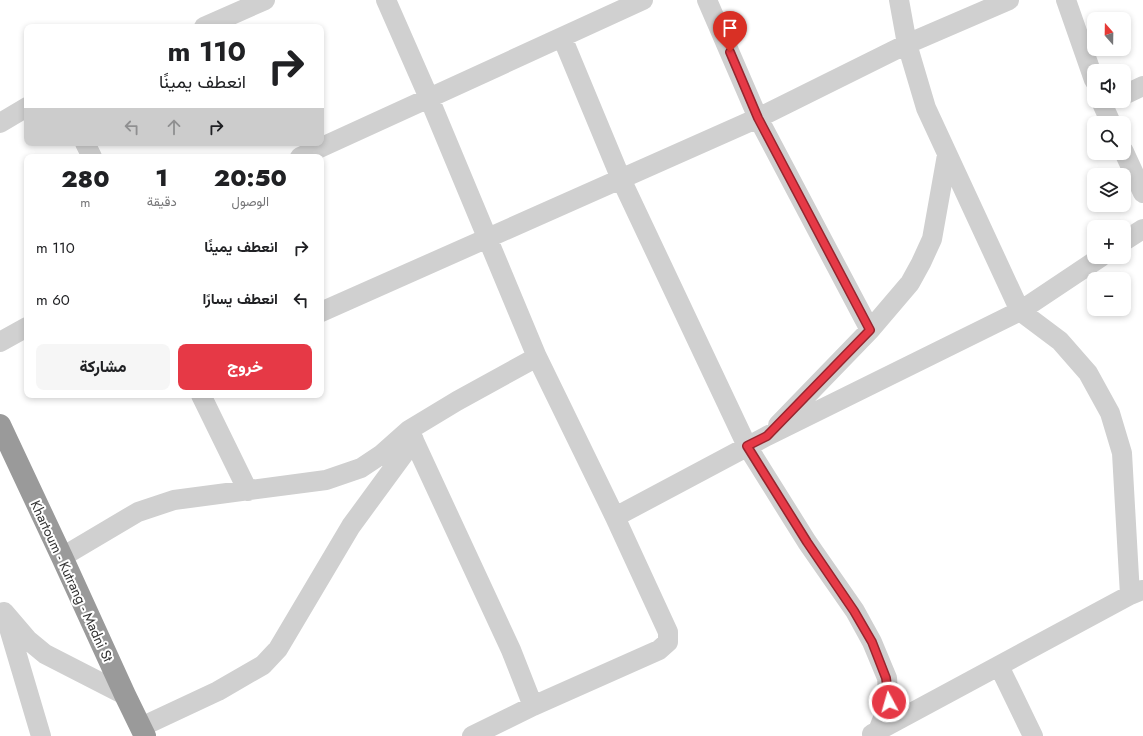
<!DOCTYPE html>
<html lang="ar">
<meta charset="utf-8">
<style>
body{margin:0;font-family:Jost,Vazirmatn,sans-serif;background:#f6f6f6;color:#202124;direction:rtl;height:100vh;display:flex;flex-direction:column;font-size:15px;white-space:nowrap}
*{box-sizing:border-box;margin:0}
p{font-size:13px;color:#757577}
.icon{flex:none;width:22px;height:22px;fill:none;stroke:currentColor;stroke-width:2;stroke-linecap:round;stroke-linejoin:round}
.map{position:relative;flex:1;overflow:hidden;direction:ltr}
.side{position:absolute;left:24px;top:154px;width:300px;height:244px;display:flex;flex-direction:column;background:#fff;border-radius:8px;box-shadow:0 2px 6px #0003;direction:rtl}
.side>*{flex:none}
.guide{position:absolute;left:24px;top:24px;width:300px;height:122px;border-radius:8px;box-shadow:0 2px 6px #0003;direction:rtl;background:#fff;color:#202124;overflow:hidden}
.needle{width:26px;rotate:340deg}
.fabs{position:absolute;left:1087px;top:12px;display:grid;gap:8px}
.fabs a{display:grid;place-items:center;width:44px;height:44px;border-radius:8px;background:#fff;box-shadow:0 2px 6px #0003;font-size:20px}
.pin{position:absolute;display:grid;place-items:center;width:34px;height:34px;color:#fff;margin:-41px -17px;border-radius:50% 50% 50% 0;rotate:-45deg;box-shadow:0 0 4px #0007}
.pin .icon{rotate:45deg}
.me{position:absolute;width:44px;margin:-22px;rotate:354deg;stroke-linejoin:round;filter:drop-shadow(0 0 3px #0008)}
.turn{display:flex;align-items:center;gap:14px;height:84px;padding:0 12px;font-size:18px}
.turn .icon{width:52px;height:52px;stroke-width:2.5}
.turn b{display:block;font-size:28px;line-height:34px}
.lanes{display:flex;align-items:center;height:38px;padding:0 12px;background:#0003;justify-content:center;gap:20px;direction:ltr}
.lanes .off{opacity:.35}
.eta{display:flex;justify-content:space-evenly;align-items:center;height:68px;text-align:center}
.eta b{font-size:24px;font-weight:800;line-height:28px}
.primary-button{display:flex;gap:8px;margin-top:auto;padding:8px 12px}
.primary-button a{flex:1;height:46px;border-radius:8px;background:#e63946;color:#fff;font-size:16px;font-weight:800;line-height:46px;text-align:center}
.primary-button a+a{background:#f6f6f6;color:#202124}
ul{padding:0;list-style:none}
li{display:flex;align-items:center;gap:12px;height:52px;padding:0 12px}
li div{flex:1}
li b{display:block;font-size:15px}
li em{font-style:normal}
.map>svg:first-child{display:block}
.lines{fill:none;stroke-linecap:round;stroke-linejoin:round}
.street{stroke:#d0d0d0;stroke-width:20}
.highway{stroke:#9a9a9a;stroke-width:22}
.route-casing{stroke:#96252e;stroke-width:10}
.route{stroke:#e63946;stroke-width:7}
.labels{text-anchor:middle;stroke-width:4;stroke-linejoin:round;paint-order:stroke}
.street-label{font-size:14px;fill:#333;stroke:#fff}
</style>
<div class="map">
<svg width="1143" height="736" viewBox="0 0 1143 736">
<rect width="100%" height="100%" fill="#fff"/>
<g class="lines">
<!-- street -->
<path class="street" d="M386,0L429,98L537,357L615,517L668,632V642L659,650L533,706L472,736
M707,0L758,118L870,330
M899,0L907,44L926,108L1020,311L1060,341L1088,373L1110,413L1122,453L1130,595
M1066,0L1094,80
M204,27L265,0
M562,37L621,179L747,446L807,542L855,611L872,642L887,678L889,702L878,731L880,736
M1124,95L1143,86
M1101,101L1111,123
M0,123L27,107
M85,143L92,157
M1124,152L1143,193
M300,157L643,0
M1124,241L1143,229
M321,312L758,118L907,44L1009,0
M0,342L27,327
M201,395L248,491
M778,425L870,330L910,283L921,263L932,239L947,155
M409,430L511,650L533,706
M615,517L767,436L1020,311L1101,257
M62,557L138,512L174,500L326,480L361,468L382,454L409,430L457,401L537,357
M4,612L28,640L45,654L125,695
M6,618L41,736
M999,666L1033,736
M141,727L218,691L263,665L278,649L351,526L414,440
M872,734L1130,595L1142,590"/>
<!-- highway -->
<path class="highway" d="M0,425L62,557L125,695L145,736"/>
</g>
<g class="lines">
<defs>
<path id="route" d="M730,52L758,118L870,330L767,436L747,446L807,542L854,611L872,642L886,678L889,702"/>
</defs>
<!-- route casing -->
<use href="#route" class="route-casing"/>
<!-- route -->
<use href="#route" class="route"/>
</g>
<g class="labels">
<!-- street labels -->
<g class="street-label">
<text transform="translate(72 581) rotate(65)" y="5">Khartoum - Kutrang - Madni St</text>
</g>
</g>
</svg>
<div class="fabs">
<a><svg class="needle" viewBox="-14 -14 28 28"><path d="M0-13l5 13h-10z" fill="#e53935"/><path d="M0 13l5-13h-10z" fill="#757577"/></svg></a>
<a><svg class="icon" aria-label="sound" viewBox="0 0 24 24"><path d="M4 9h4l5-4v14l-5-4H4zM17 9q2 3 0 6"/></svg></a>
<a><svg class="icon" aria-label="search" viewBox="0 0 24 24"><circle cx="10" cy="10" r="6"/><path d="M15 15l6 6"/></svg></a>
<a><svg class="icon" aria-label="layers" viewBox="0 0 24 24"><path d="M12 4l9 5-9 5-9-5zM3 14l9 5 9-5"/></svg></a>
<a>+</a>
<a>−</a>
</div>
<div class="pin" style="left:730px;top:52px;background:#d93025"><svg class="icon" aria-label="arrive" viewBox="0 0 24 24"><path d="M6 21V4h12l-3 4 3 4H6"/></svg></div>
<svg class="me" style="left:889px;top:702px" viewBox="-20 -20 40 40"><circle r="17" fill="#e63946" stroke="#fff" stroke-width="3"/><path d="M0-11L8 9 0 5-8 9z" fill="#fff"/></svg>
<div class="guide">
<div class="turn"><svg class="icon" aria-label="right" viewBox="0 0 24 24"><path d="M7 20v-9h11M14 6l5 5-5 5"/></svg><div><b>110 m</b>انعطف يمينًا</div></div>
<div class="lanes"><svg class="icon off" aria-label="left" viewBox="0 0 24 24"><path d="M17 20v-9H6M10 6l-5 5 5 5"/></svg><svg class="icon off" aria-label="ahead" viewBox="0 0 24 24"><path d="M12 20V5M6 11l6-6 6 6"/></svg><svg class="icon" aria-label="right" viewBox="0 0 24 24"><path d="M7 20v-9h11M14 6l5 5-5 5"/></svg></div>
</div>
<section class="side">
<div class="eta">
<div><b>20:50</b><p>الوصول</p></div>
<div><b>1</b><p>دقيقة</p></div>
<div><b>280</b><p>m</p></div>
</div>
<ul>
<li><svg class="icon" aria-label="right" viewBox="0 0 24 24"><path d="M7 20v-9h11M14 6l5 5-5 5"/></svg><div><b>انعطف يمينًا</b></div><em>110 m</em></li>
<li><svg class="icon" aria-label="left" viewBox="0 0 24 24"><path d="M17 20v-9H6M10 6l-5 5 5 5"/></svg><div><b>انعطف يسارًا</b></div><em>60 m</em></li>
</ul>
<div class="primary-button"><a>خروج</a><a>مشاركة</a></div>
</section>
</div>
